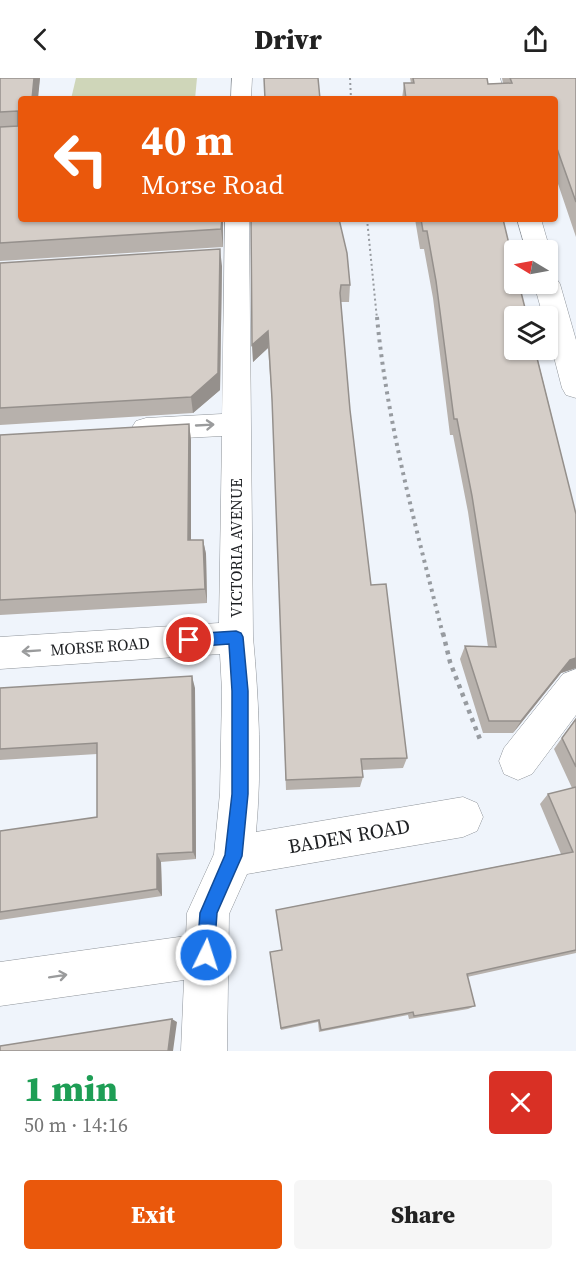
<!DOCTYPE html>
<meta charset="utf-8">
<style>
body{margin:0;font-family:"Source Serif 4",serif;background:#f6f6f6;color:#222;height:100vh;display:flex;flex-direction:column;font-size:22px;white-space:nowrap}
*{box-sizing:border-box;margin:0}
p{font-size:20px;color:#767676}
.icon{flex:none;width:33px;height:33px;fill:none;stroke:currentColor;stroke-width:2;stroke-linecap:round;stroke-linejoin:round}
.map{position:relative;height:973px;overflow:hidden}
.drawer{display:flex;flex-direction:column;background:#fff;flex:1}
.drawer>*{flex:none}
.hud{position:absolute;left:18px;top:18px;width:540px;height:126px;border-radius:6px;box-shadow:0 2px 4px #0004;background:#ea580c;color:#fff;overflow:hidden}
.needle{width:39px;rotate:280deg}
.controls{position:absolute;left:504px;top:162px;display:grid;gap:12px}
.controls a{display:grid;place-items:center;width:54px;height:54px;border-radius:6px;background:#fff;box-shadow:0 2px 4px #0004;font-size:30px}
.pin{position:absolute;display:grid;place-items:center;width:51px;height:51px;color:#fff;margin:-26px;border:3px solid #fff;border-radius:50%;box-shadow:0 2px 6px #0007}
.me{position:absolute;width:66px;margin:-33px;rotate:4deg;stroke-linejoin:round;filter:drop-shadow(0 0 4px #0008)}
.turn{display:flex;align-items:center;gap:21px;height:126px;padding:0 24px;font-size:27px}
.turn .icon{width:78px;height:78px;stroke-width:2.5}
.turn b{display:block;font-size:42px;line-height:51px}
.round{display:grid;place-items:center;flex:none;width:63px;height:63px;border-radius:6px;background:#f6f6f6}
.overview{display:flex;align-items:center;justify-content:space-between;height:102px;padding:0 24px}
h1{font-size:36px;font-weight:800;line-height:45px;color:#1e9e55}
.cta{display:flex;gap:12px;margin-top:auto;padding:12px 24px}
.cta a{flex:1;height:69px;border-radius:6px;background:#ea580c;color:#fff;font-size:24px;font-weight:800;line-height:69px;text-align:center}
.cta a+a{background:#f6f6f6;color:#222}
header{display:flex;justify-content:space-between;align-items:center;height:78px;padding:0 24px;background:#fff;font-size:27px;font-weight:800}
.map>svg:first-child{display:block}
.green{fill:#cfd6b9}
.lines{fill:none;stroke-linecap:round;stroke-linejoin:round}
.minor-casing{stroke:#8f949a;stroke-width:1}
.path-far2{stroke:#979ba0;stroke-width:2;stroke-dasharray:2 3;stroke-linecap:butt}
.path-far1{stroke:#979ba0;stroke-width:4;stroke-dasharray:3 4.5;stroke-linecap:butt}
.path{stroke:#979ba0;stroke-width:4.5;stroke-dasharray:4 5;stroke-linecap:butt}
.minor{fill:#fff;fill-rule:evenodd}
.wall{fill:#b7b1ac}
.shaded-wall{fill:#95908c}
.building{fill:#d5cec8;stroke:#95908c;stroke-width:1.5}
.oneway{stroke:#9a9b9c}
.route{fill:#1a73e8;stroke:#114b97;stroke-width:1.5}
.labels{text-anchor:middle;stroke-width:4.5;stroke-linejoin:round;paint-order:stroke}
.street-label{font-size:16px;fill:#1e2023;stroke:#fff}
.near-street-label{font-size:20px;fill:#1e2023;stroke:#fff}
</style>
<header><svg class="icon" aria-label="back" viewBox="0 0 24 24"><path d="M15 5l-7 7 7 7"/></svg>Drivr<svg class="icon" aria-label="share" viewBox="0 0 24 24"><path d="M12 15V3M7 8l5-5 5 5M5 13v7h14v-7"/></svg></header>
<div class="map">
<svg width="576" height="973" viewBox="0 0 576 973">
<rect width="100%" height="100%" fill="#eff4fb"/>
<!-- green -->
<path class="green" d="M76,0H197L195,21H71Z"/>
<g class="lines">
<defs>
<path id="minor" d="M232,0H252L251,21H231Z
M480,0H500L506,21H486Z
M225,141H249L253,559C259,624 262,689 256,754L463,719L477,725L483,739L477,753L463,759L247,796L229,836L227,973H181L184,902L0,928V884L186,858L187,835L214,776L220,715L222,613L220,576L0,591V559L219,545L222,358L146,362L136,359L131,351L136,343L146,340L222,336Z
M517,141H541L550,172L548,176V172H526Z
M548,198L556,200L560,206L576,262V320L566,317L562,310L548,256V238H543L534,206H548Z
M576,591V637L532,696L518,702L504,696L499,683L504,670L563,596Z"/>
</defs>
<!-- minor casing -->
<use href="#minor" class="minor-casing"/>
<!-- path-far2 -->
<path class="path-far2" d="M350,0L351,21
M367,141L377,241"/>
<!-- path-far1 -->
<path class="path-far1" d="M377,239C387,347 417,452 443,557"/>
<!-- path -->
<path class="path" d="M443,555L450,584L481,664"/>
<!-- minor -->
<use href="#minor" class="minor"/>
</g>
<!-- wall -->
<path class="wall" d="M0,0H40L21,141H223V169L0,183Z
M410,0H487L488,6L503,5L502,0H576V159L555,97V21H402L404,5H411Z
M251,141L350,207L349,224H341L350,332L371,507L407,680L403,690L362,692L363,699L360,709L286,712L273,338L268,270L253,284Z
M415,141H503L576,436V590L561,595L513,655H483L460,581L465,568L488,569L468,434L453,357H450L433,220L424,171H420Z
M0,185L222,188L220,312L193,335L0,347Z
M189,346L191,362V462H203L206,476L207,525L0,537V357Z
M0,610H195L196,781L161,784L162,818L0,842V753L97,739V676L0,682Z
M576,640V875L467,899L475,928L468,931L409,941L408,937L319,954L318,944L281,952L270,874L282,872L276,832L561,776L540,726L548,716L572,710L554,671Z"/>
<!-- shaded-wall -->
<path class="shaded-wall" d="M34,0H40L38,21H32Z
M222,141H223V169L221,151Z
M220,171L222,188L220,312L193,335L191,319Z
M268,253V270L253,284L252,267Z
M189,346L191,362V477L188,462Z
M203,462L206,476L207,525L205,511Z
M576,580V590L561,595L513,655L521,643L570,582Z
M192,598L195,610L196,781L193,774Z
M157,776L161,784L162,818L157,811Z
M172,941L177,944L173,973H168Z"/>
<!-- building -->
<path class="building" d="M0,0H34L32,21H21V141H222L221,151L0,165V49L18,48V33L0,34Z
M264,0H318L320,21H265Z
M413,0H487L488,6L512,5L510,0H576V124L555,65V21H406L404,5H414Z
M251,141H339L347,175L350,207H341L340,215L350,332L371,507L386,506L407,680L361,681L363,699L286,702L272,321L268,253L252,267Z
M421,141H503L514,187V206H519L527,238H514V272H535L576,436V580L570,582L521,643H489L465,568L496,569L472,418L457,341H454L436,203L427,153H423Z
M220,171L218,295L191,319L0,330V185Z
M189,346L188,462H203L205,511L0,522V357Z
M192,598L193,774L157,776V811L0,834V753L97,739V665L0,671V610Z
M576,641V689L562,660Z
M576,709V872L467,896L475,928L414,938L413,934L321,952L319,942L281,950L270,874L282,872L276,832L573,774L548,716Z
M172,941L168,973H0V968Z"/>
<!-- one-way arrows -->
<defs><path id="oneway-shaft" d="M-6 0H5M1.5-3L5.5 0L1.5 3" fill="none" stroke-width="1.6" stroke-linecap="round" stroke-linejoin="round" transform="scale(1.5)"/></defs>
<g class="oneway">
<use href="#oneway-shaft" transform="translate(205 347) rotate(-3)"/>
<use href="#oneway-shaft" transform="translate(31 573) rotate(176)"/>
<use href="#oneway-shaft" transform="translate(58 898) rotate(-9)"/>
</g>
<!-- route -->
<path class="route" d="M236,553L241,555L243,559L248,613V716L242,778L217,835L214,877L212,883L206,886L199,883L197,877L200,835L225,777L232,716V613L229,566L189,569L184,567L181,562L184,558L189,556Z"/>
<g class="labels">
<!-- street labels -->
<g class="street-label">
<text transform="translate(236 470) rotate(-90)" y="6">VICTORIA AVENUE</text>
<text transform="translate(100 568) rotate(-4)" y="6">MORSE ROAD</text>
</g>
<!-- near-street labels -->
<g class="near-street-label">
<text transform="translate(349 758) rotate(-10)" y="7">BADEN ROAD</text>
</g>
</g>
</svg>
<div class="controls">
<a><svg class="needle" viewBox="-14 -14 28 28"><path d="M0-13l5 13h-10z" fill="#e53935"/><path d="M0 13l5-13h-10z" fill="#767676"/></svg></a>
<a><svg class="icon" aria-label="layers" viewBox="0 0 24 24"><path d="M12 4l9 5-9 5-9-5zM3 14l9 5 9-5"/></svg></a>
</div>
<div class="pin" style="left:189px;top:562px;background:#d93025"><svg class="icon" aria-label="arrive" viewBox="0 0 24 24"><path d="M6 21V4h12l-3 4 3 4H6"/></svg></div>
<svg class="me" style="left:206px;top:877px" viewBox="-20 -20 40 40"><circle r="17" fill="#1a73e8" stroke="#fff" stroke-width="3"/><path d="M0-11L8 9 0 5-8 9z" fill="#fff"/></svg>
<div class="hud">
<div class="turn"><svg class="icon" aria-label="left" viewBox="0 0 24 24"><path d="M17 20v-9H6M10 6l-5 5 5 5"/></svg><div><b>40 m</b>Morse Road</div></div>
</div>
</div>
<section class="drawer">
<div class="overview"><div><h1>1 min</h1><p>50 m · 14:16</p></div><a class="round" style="background:#d93025;color:#fff"><svg class="icon" aria-label="close" viewBox="0 0 24 24"><path d="M6 6l12 12M18 6L6 18"/></svg></a></div>
<div class="cta"><a>Exit</a><a>Share</a></div>
</section>
